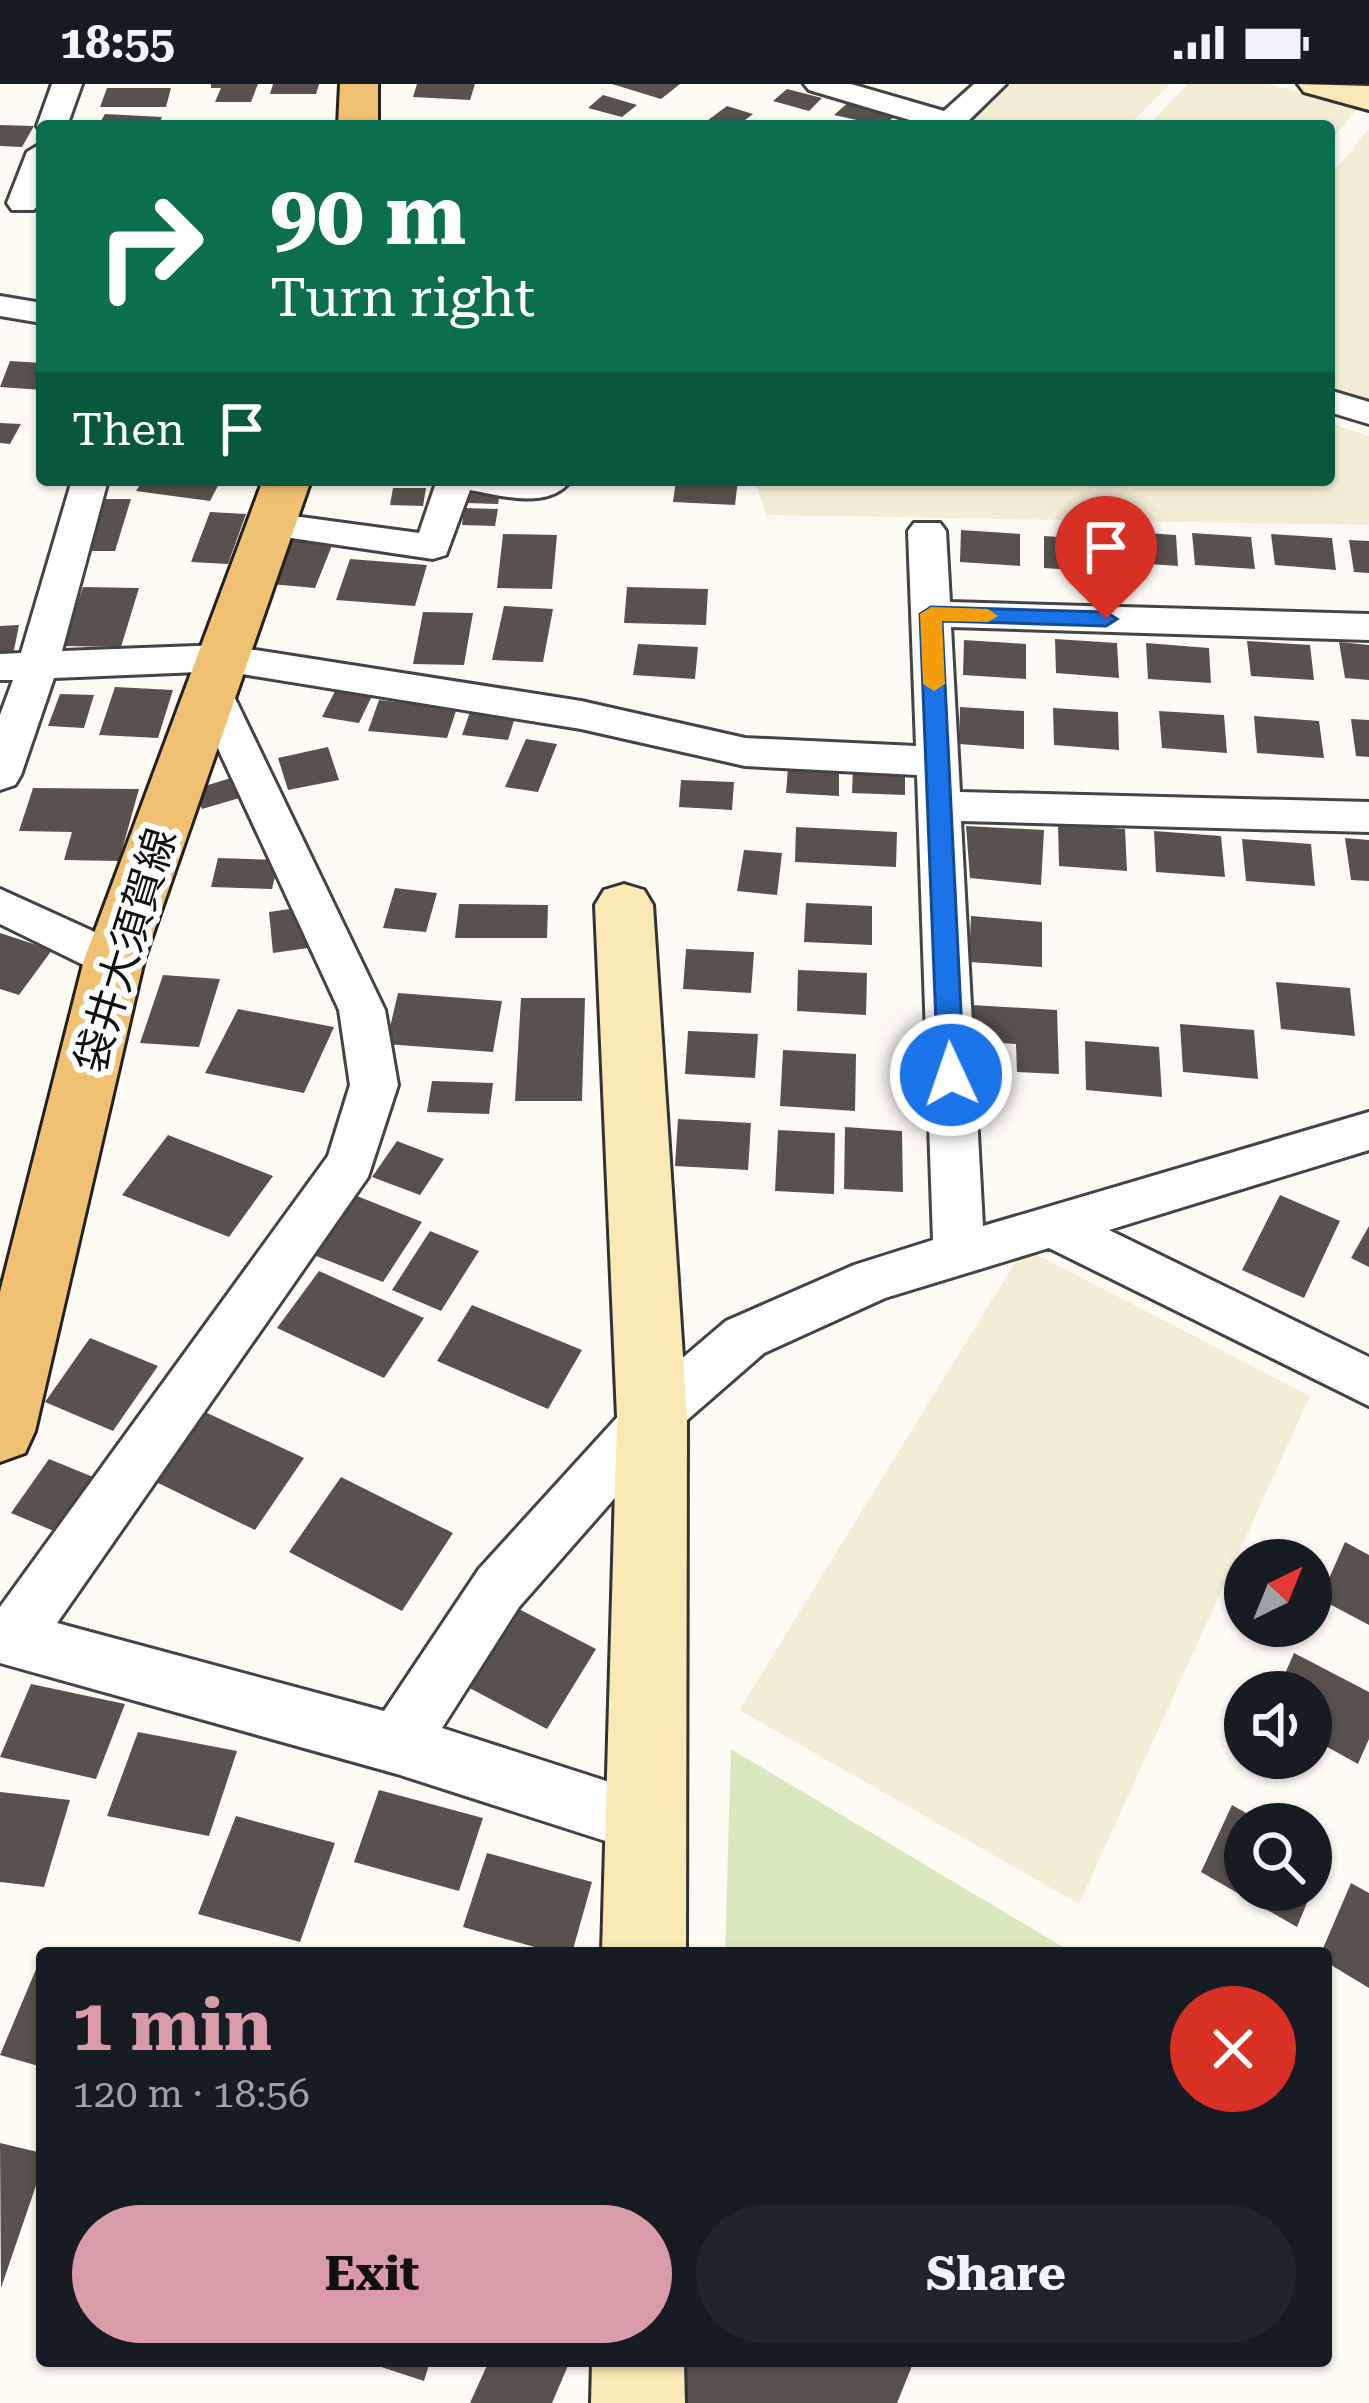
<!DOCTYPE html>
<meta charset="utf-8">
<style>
body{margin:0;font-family:"Roboto Serif","Noto Sans JP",serif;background:#20242c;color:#f1f3f6;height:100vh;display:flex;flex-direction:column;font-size:45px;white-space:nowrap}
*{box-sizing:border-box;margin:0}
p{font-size:39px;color:#9ea1a6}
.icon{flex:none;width:66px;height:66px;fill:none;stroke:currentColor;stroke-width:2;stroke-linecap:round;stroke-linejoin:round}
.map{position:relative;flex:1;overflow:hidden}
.drawer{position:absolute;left:36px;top:1863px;width:1296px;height:420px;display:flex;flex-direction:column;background:#171b24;border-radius:12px;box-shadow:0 3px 9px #0004}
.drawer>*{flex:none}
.guide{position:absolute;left:36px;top:36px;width:1299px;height:366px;border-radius:12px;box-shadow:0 3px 9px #0004;background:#0b6e4f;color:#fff;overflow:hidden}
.needle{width:78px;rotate:43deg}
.buttons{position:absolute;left:1224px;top:1455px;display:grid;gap:24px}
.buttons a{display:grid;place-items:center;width:108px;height:108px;border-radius:50%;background:#171b24;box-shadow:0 3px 9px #0004;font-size:60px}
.pin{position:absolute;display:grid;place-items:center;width:102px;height:102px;color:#fff;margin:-123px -51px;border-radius:50% 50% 50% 0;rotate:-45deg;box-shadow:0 0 12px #0007}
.pin .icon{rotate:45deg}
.me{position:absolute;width:132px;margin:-66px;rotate:357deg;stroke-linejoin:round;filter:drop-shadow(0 0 9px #0008)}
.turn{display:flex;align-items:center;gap:42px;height:252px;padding:0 36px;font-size:54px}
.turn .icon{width:156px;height:156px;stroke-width:2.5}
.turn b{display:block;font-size:84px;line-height:102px}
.then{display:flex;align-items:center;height:114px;padding:0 36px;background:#0003;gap:24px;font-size:45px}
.round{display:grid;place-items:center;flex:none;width:126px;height:126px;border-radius:63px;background:#20242c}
.summary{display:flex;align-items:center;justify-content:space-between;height:204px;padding:0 36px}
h1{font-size:72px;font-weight:700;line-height:90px;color:#d99ba8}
.button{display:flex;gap:24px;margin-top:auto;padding:24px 36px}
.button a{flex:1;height:138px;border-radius:72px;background:#d99ba8;color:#111;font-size:48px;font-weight:700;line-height:138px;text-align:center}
.button a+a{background:#20242c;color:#f1f3f6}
.status{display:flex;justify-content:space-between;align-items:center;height:84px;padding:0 60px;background:#171b24;direction:ltr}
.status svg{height:33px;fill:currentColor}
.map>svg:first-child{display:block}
.farmland{fill:#f4edd6}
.green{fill:#dae8c0}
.building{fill:#59514e}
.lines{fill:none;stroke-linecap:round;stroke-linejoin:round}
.street-casing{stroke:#444;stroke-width:6}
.secondary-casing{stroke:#333;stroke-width:6}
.primary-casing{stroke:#222;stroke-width:6}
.street{fill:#fff;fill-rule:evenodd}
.secondary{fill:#fae9b4;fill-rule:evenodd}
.primary{fill:#f1c173;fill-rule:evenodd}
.route{fill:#1a73e8;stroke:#114b97;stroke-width:3}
.slow{fill:#f59e0b}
.labels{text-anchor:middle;stroke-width:12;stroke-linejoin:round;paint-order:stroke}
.street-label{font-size:42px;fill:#111;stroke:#fff}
</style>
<div class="status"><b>18:55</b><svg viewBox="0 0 49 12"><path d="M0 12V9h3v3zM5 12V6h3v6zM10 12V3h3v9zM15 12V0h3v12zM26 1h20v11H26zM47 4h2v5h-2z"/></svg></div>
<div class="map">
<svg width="1369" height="2319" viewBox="0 0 1369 2319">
<rect width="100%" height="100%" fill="#fefbf5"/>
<!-- farmland -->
<path class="farmland" d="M1012,0H1170L1128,42H966Z
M1188,0H1269L1358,24L1329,58V42H1147Z
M1369,45V316L1329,304V93Z
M1329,339L1369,352V441L766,431L755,396H1329Z
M1024,1164L1310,1312L1079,1820L739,1626Z"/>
<!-- green -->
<path class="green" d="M731,1665L1073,1869H725Z"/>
<!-- building -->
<path class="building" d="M211,0H258L251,18H215L221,4H211Z
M273,0H319L316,10H270Z
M417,0H475L470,16L413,13Z
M612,0H680L661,15Z
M107,4H171L166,23H100Z
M787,5L822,14L809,27L773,17Z
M603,11L637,21L622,33L588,24Z
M851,16L898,29L884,42L834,31Z
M727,22L753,30L737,42H700Z
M105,30L162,33L158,42H98Z
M0,41L34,42L22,63L0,62Z
M10,277L42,279V306L0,303Z
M0,339L21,340L10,360L0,359Z
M143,396H221L210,417L136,407Z
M676,396H738L735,421L673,418Z
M468,402L501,403L498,420L465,419Z
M393,404H426L423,422L390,421Z
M102,415H131L115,467H86Z
M464,424L498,425L495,442L462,441Z
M210,428L246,430L228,480L191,478Z
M961,446L1020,450V482L960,478Z
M1117,447L1176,451L1178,482L1119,478Z
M1192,449L1251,453L1255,485L1195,481Z
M503,450L557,451L552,505L497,504Z
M1271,450L1332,454L1336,486L1275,481Z
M1044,452L1103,456L1104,488L1044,484Z
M290,456L333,459L315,504L271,500Z
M1349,456L1369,457V489L1354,488Z
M350,475L427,481L415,522L336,516Z
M83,503L139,504L121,563L63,562Z
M627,503L708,505L706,541L624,539Z
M504,522L553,525L543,578L492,576Z
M423,528L473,529L464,581L413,580Z
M19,541L13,571H0V542Z
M1055,555L1117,559L1119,594L1056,589Z
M964,556L1026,560V595L963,591Z
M1247,557L1310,561L1314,596L1251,592Z
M1339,558L1369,561V596L1345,594Z
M1146,559L1209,564L1211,599L1148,595Z
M638,560L698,563L695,595L633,591Z
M115,603L173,606L158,654L99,651Z
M335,607L372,612L359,639L322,633Z
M60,610L94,611L84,644L48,642Z
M379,616L457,624L447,654L368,647Z
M960,623L1024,627V665L959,660Z
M1053,624L1118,628L1119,666L1054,661Z
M471,625L516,630L508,656L462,651Z
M1159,627L1224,631L1227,669L1162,664Z
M1254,632L1319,637L1324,674L1257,669Z
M1351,635L1369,636V673L1356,672Z
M526,655L557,660L538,708L505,703Z
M328,663L339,696L288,706L278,674Z
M853,682L905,684V711L852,709Z
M788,683L839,685V712L786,709Z
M234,693L243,713L202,725L192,706Z
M681,696L734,698L732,726L679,723Z
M33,704L139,705L119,777L64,776L72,748L19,747Z
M1058,740L1125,745L1127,787L1059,782Z
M966,742L1044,746L1041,801L970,794Z
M796,743L897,748L896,783L795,778Z
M1154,747L1221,752L1225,793L1156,788Z
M1345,754L1369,756V797L1351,796Z
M1242,755L1311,760L1315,802L1246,797Z
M744,766L782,769L777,811L737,807Z
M218,774L279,776L272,805L211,803Z
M395,804L437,809L426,848L383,844Z
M806,819L872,822V861L804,858Z
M459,820L548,821L547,854H455Z
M303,823L308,864L273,869L269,828Z
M971,832L1042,838V883L969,878Z
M0,849L52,866L19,911L0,905Z
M686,865L754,868L751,909L683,905Z
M798,886L867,889L866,931L797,927Z
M163,891L220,895L199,963L140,959Z
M1276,898L1350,904L1355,952L1281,945Z
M398,909L502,917L493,968L386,960Z
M521,914H585L582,1017H515Z
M971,921L1057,926L1059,990L1017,988L1016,960L972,957Z
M238,925L334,943L304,1009L205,989Z
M1180,940L1254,946L1258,995L1183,988Z
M688,947L758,950L755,994L685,990Z
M1085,957L1159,963L1162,1013L1086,1006Z
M783,966L856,970L855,1027L780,1022Z
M432,997L493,999L489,1030L427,1028Z
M678,1035L751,1039L748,1086L675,1082Z
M845,1043L902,1047L903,1108L844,1105Z
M778,1046L835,1049L834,1110L775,1107Z
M168,1051L273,1092L229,1153L122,1111Z
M397,1057L444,1075L420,1111L372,1093Z
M352,1110L422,1138L383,1198L311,1170Z
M1280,1111L1340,1137L1304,1214L1242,1186Z
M1369,1142V1183L1351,1174Z
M430,1147L479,1167L441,1227L392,1206Z
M319,1187L424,1234L384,1294L277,1244Z
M472,1221L582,1266L548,1325L437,1277Z
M90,1254L158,1282L113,1347L45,1318Z
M205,1328L304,1374L255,1446L154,1397Z
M49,1375L98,1395L61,1450L11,1429Z
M341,1393L453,1449L402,1527L289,1468Z
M1345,1458L1369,1471V1541L1320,1515Z
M513,1522L596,1565L547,1645L464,1601Z
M1294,1569L1369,1608V1655L1358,1680L1311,1654V1608H1277Z
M31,1600L125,1620L96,1695L0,1673Z
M138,1648L237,1667L209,1752L107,1732Z
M379,1706L483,1734L459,1807L354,1778Z
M0,1708L70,1716L44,1803L0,1798Z
M1232,1721L1266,1740H1245V1806H1311V1765L1326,1773L1297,1843L1201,1788Z
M236,1732L335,1759L300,1858L198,1830Z
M487,1769L592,1798L572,1869H556L463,1843Z
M1351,1799L1369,1809V1904L1326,1878V1869H1321Z
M42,1871V1983L0,1971Z
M0,2059L42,2069V2084L1,2204Z
M363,2277H430L424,2297Z
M489,2277H570L552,2319H470Z
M670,2277H914L897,2319H682Z"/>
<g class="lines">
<defs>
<path id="street" d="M52,0H82L67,42H42V49L37,42Z
M804,0H851L944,27L974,0H1006L963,42H930L809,6Z
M42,59L39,119L34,126H12L7,119L27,68Z
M0,212L42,219V239L0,232Z
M1329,306L1369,318V340L1329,328Z
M72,396H108L62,567L223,561L581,617L745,654L916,662L908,447L914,439H940L946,447L950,518L1369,530V556L951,543L960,708L1369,718V748L961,737L983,1142L1369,1028V1066L1109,1146L1369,1273V1322L1049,1164L885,1214L764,1269L671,1350L519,1523L442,1644L668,1717L677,1739L668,1761L646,1770L397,1690L0,1579V1523L328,1072L350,1001L339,926L191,606L197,596L211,593L225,596L231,606L385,926L398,1001L368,1093L57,1539L384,1627L479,1485L633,1316L726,1237L854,1181L933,1156L917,691L745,682L581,645L223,587L54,594L21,691L15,701L0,706V631L13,596H0V570L21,569Z
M437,396H571C550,426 502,412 470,406L446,471L433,475L271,451L258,448L252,440L258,432L271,429L419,449Z
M0,805L130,864L137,876L130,888L114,893L98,888L0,840Z"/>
<path id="secondary" d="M1298,0L1369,2V26L1304,8Z
M624,800L644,806L653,821L687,1333L686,1869H602L617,1333L595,821L604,806Z
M592,2277H684L685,2319H591Z"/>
<path id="primary" d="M340,0H378V42H338Z
M263,396H311L144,876L35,1347L25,1369L0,1378V1208L84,876Z"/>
</defs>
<!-- street casing -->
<use href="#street" class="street-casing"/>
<!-- secondary casing -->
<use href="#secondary" class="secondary-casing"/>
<!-- primary casing -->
<use href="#primary" class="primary-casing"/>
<!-- street -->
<use href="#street" class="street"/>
<!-- secondary -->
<use href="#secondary" class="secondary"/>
<!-- primary -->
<use href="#primary" class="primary"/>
</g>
<!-- route -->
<path class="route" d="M931,523L1106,528L1117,535L1106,542L942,537L964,991L951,1001L938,991L920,530Z"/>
<!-- slow -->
<path class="slow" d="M931,523L988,525L998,532L988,538L942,537L945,600L934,607L923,600L920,530Z"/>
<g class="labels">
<!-- street labels -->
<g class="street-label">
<text transform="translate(125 866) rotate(-73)" y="15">袋井大須賀線</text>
</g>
</g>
</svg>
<div class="buttons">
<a><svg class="needle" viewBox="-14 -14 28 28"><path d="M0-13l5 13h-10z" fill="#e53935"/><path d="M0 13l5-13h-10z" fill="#9ea1a6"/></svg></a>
<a><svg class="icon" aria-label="sound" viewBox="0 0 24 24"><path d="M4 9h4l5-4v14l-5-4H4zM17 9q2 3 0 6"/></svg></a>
<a><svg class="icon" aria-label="search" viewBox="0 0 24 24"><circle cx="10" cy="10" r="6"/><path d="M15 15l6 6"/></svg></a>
</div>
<div class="pin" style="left:1106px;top:535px;background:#d93025"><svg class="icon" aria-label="arrive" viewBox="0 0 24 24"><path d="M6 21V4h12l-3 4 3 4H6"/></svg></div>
<svg class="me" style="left:951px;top:991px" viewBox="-20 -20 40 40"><circle r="17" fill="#1a73e8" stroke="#fff" stroke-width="3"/><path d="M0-11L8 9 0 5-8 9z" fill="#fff"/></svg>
<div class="guide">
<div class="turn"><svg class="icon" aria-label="right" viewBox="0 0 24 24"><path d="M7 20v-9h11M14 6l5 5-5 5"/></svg><div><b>90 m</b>Turn right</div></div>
<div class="then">Then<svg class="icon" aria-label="arrive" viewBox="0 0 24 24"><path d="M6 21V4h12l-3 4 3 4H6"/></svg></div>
</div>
<section class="drawer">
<div class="summary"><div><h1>1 min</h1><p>120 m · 18:56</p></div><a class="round" style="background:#d93025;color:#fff"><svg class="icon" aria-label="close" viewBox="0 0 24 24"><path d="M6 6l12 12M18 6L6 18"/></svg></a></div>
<div class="button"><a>Exit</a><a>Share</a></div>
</section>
</div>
